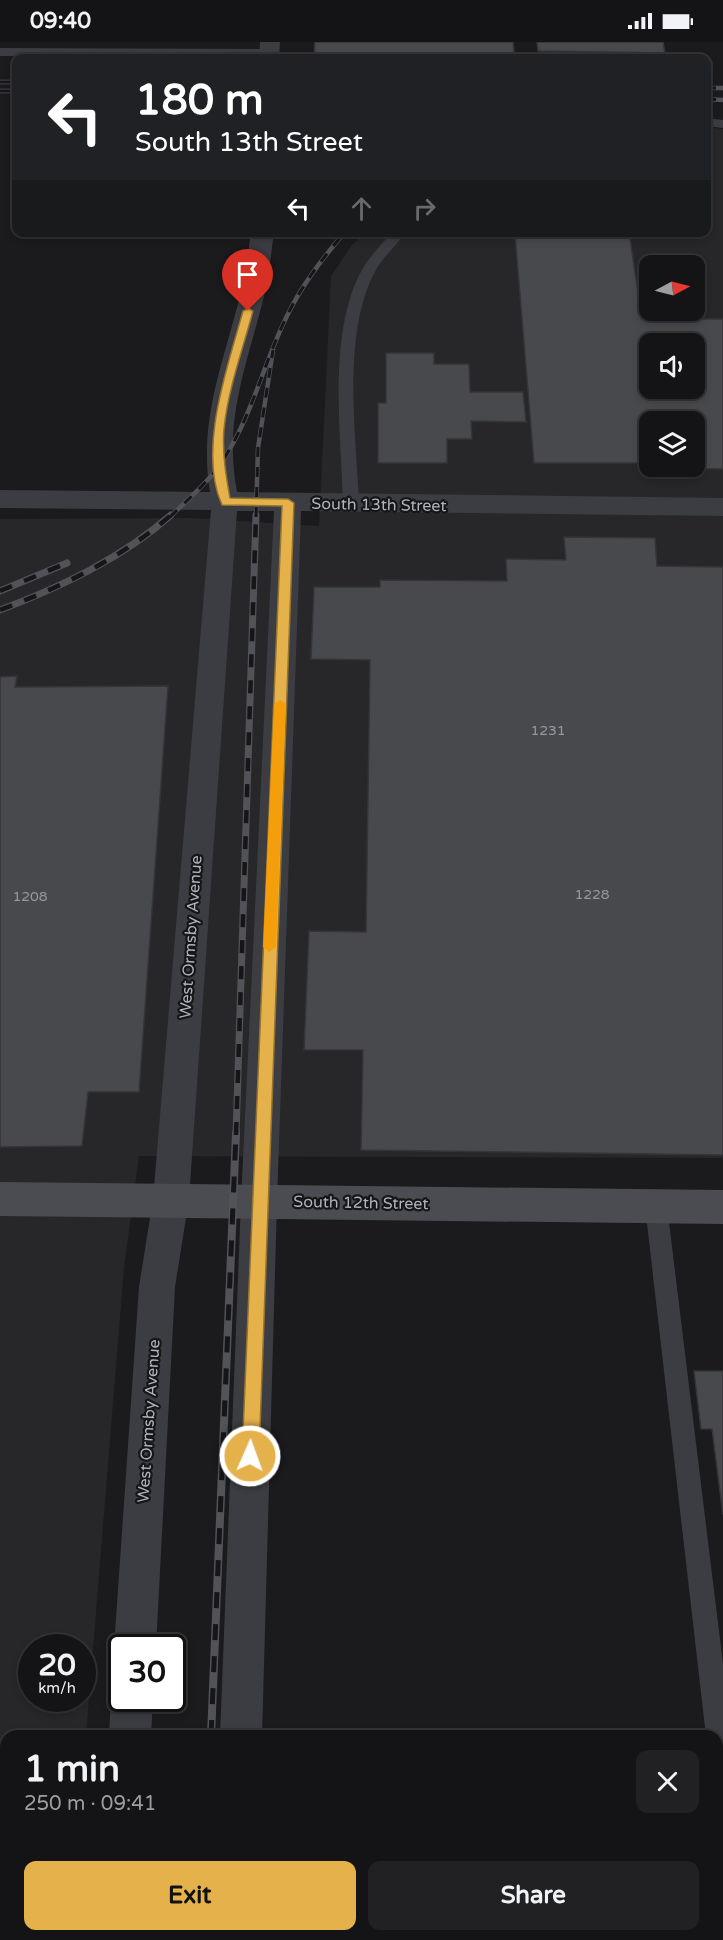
<!DOCTYPE html>
<meta charset="utf-8">
<style>
body{margin:0;font-family:"Varela Round",sans-serif;background:#212123;color:#f1f3f6;height:100vh;display:flex;flex-direction:column;font-size:22px;white-space:nowrap}
*{box-sizing:border-box;margin:0}
p{font-size:20px;color:#9d9ea1}
.icon{flex:none;width:33px;height:33px;fill:none;stroke:currentColor;stroke-width:2;stroke-linecap:round;stroke-linejoin:round}
.map{position:relative;flex:1;overflow:hidden}
.sheet{position:absolute;left:0px;top:1688px;width:723px;height:212px;display:flex;flex-direction:column;background:#141416;border-radius:18px 18px 0 0;box-shadow:0 3px 9px #0003,0 0 0 2px #333335}
.sheet>*{flex:none}
.hud{position:absolute;left:12px;top:12px;width:699px;height:183px;border-radius:12px;box-shadow:0 3px 9px #0003,0 0 0 2px #333335;background:#202124;color:#fff;overflow:hidden}
.needle{width:39px;rotate:83deg}
.tools{position:absolute;left:639px;top:213px;display:grid;gap:12px}
.tools a{display:grid;place-items:center;width:66px;height:66px;border-radius:12px;background:#141416;box-shadow:0 3px 9px #0003,0 0 0 2px #333335;font-size:30px}
.speed{position:absolute;left:18px;top:1592px;display:flex;gap:12px;font-size:30px;font-weight:700;text-align:center}
.speed>*{display:grid;place-content:center;width:78px;height:78px;border-radius:50%;background:#141416;box-shadow:0 3px 9px #0003,0 0 0 2px #333335;line-height:1}
.speed small{font-size:15px;font-weight:400}
.speed .limit{border:3px solid #111;border-radius:9px;background:#fff;color:#111}
.pin{position:absolute;display:grid;place-items:center;width:51px;height:51px;color:#fff;margin:-62px -26px;border-radius:50% 50% 50% 0;rotate:-45deg;box-shadow:0 0 6px #0007}
.pin .icon{rotate:45deg}
.me{position:absolute;width:66px;margin:-33px;rotate:2deg;stroke-linejoin:round;filter:drop-shadow(0 0 4px #0008)}
.turn{display:flex;align-items:center;gap:21px;height:126px;padding:0 24px;font-size:27px}
.turn .icon{width:78px;height:78px;stroke-width:2.5}
.turn b{display:block;font-size:42px;line-height:51px}
.lanes{display:flex;align-items:center;height:57px;padding:0 24px;background:#0003;justify-content:center;gap:30px;direction:ltr}
.lanes .off{opacity:.35}
.round{display:grid;place-items:center;flex:none;width:63px;height:63px;border-radius:12px;background:#212123}
.summary{display:flex;align-items:center;justify-content:space-between;height:102px;padding:0 24px}
h1{font-size:36px;font-weight:700;line-height:45px}
.primary-button{display:flex;gap:12px;margin-top:auto;padding:12px 24px}
.primary-button a{flex:1;height:69px;border-radius:12px;background:#e5b14b;color:#111;font-size:24px;font-weight:700;line-height:69px;text-align:center}
.primary-button a+a{background:#212123;color:#f1f3f6}
.status{display:flex;justify-content:space-between;align-items:center;height:42px;padding:0 30px;background:#141416;direction:ltr}
.status svg{height:16px;fill:currentColor}
.map>svg:first-child{display:block}
.built{fill:#27272a;fill-rule:evenodd}
.building{fill:#48494d;stroke:#353539;stroke-width:1.5;fill-rule:evenodd}
.lines{fill:none;stroke-linecap:round;stroke-linejoin:round}
.lane{fill:#3c3d42;fill-rule:evenodd}
.street{fill:#3c3d42;fill-rule:evenodd}
.secondary{fill:#4a4c52;fill-rule:evenodd}
.rail-far2-casing{stroke:#515359;stroke-width:4.5}
.rail-far1-casing{stroke:#515359;stroke-width:7}
.rail-casing{stroke:#515359;stroke-width:8}
.rail-far2{stroke:#161618;stroke-width:3;stroke-dasharray:10;stroke-linecap:butt}
.rail-far1{stroke:#161618;stroke-width:4.5;stroke-dasharray:13;stroke-linecap:butt}
.rail{stroke:#161618;stroke-width:5;stroke-dasharray:16;stroke-linecap:butt}
.route{fill:#e5b14b;stroke:#957331;stroke-width:1.5}
.slow{fill:#f59e0b}
.labels{text-anchor:middle;stroke-width:4.5;stroke-linejoin:round;paint-order:stroke}
.number-label{font-size:14px;fill:#9598a0}
.street-label{font-size:16px;fill:#afb3bb;stroke:#161618}
</style>
<div class="status"><b>09:40</b><svg viewBox="0 0 49 12"><path d="M0 12V9h3v3zM5 12V6h3v6zM10 12V3h3v9zM15 12V0h3v12zM26 1h20v11H26zM47 4h2v5h-2z"/></svg></div>
<div class="map">
<svg width="723" height="1898" viewBox="0 0 723 1898">
<rect width="100%" height="100%" fill="#1b1b1d"/>
<!-- built -->
<path class="built" d="M707,85L723,87V1116L139,1114L124,1226L86,1693L6,1694V1893H70V1898H0V477L191,476L319,484L331,234L352,203L366,190H706ZM650,224H694V268H650ZM650,302H694V346H650ZM650,380H694V424H650ZM32,1605H82V1656H32Z"/>
<!-- building -->
<path class="building" d="M315,0H513L514,11L468,16H314Z
M537,0H663L665,11L538,9Z
M582,190H629L642,277H723V427L661,426L694,424V380H650V421H534L515,192ZM650,302H694V346H650Z
M386,311H434V322H469L470,350H523L526,380L471,379L472,397H447V421H378V361H386Z
M564,495L655,496L657,524L723,525V1113L361,1108L363,1008H304L309,889L366,890L370,618L311,617L314,545H380V538L507,539L506,517L566,518Z
M17,634L15,645L168,644L139,1050H88L82,1104L0,1105V635Z
M694,1329H723V1473L712,1387H701Z"/>
<g class="lines">
<!-- lane -->
<path class="lane" d="M0,6L269,7L275,11L269,15L0,14Z
M706,76L723,78V86L706,84Z
M392,190H406C397,203 385,213 377,226C341,288 356,391 359,461L351,466L343,461C341,390 327,289 363,226C371,213 382,202 392,190Z
M656,1154L663,1157L667,1164L723,1622V1739L717,1736V1694H706L645,1164L649,1157Z"/>
<!-- street -->
<path class="street" d="M260,0H280L279,16H259Z
M251,190H274C271,210 270,231 265,250C248,321 223,375 237,450L723,456V474L301,469L277,1159L262,1694H220L241,1159L274,469H237L189,1157L175,1245L156,1605H122V1620L114,1605L139,1245L153,1157L211,468L0,466V448L210,450C198,377 224,320 241,250C246,231 248,210 251,190Z
M122,1639V1656H153L151,1694H109L111,1656L117,1641Z
M96,1893H142L141,1898H95Z
M212,1893H258V1898H212Z"/>
<!-- secondary -->
<path class="secondary" d="M0,1140L723,1148V1182L0,1174Z"/>
<defs>
<path id="rail-far2" d="M0,40H16
M706,46H723
M0,49H16
M706,57L723,58
M170,475C188,457 209,440 223,418C252,374 263,323 286,276C301,244 322,217 345,190
M256,475L258,406L273,308"/>
<path id="rail-far1" d="M0,549L67,521
M0,568C61,545 122,516 171,473
M236,1093L256,473"/>
<path id="rail" d="M211,1694L236,1091
M203,1893V1898"/>
</defs>
<!-- rail-far2 casing -->
<use href="#rail-far2" class="rail-far2-casing"/>
<!-- rail-far1 casing -->
<use href="#rail-far1" class="rail-far1-casing"/>
<!-- rail casing -->
<use href="#rail" class="rail-casing"/>
<!-- rail-far2 -->
<use href="#rail-far2" class="rail-far2"/>
<!-- rail-far1 -->
<use href="#rail-far1" class="rail-far1"/>
<!-- rail -->
<use href="#rail" class="rail"/>
</g>
<!-- route -->
<path class="route" d="M248,266L253,269C243,307 228,347 224,387C222,410 226,434 230,456L288,457L294,461L259,1414L256,1420L250,1422L245,1420L242,1414L282,464L222,463C197,408 228,324 243,269Z"/>
<!-- slow -->
<path class="slow" d="M280,658L286,662L276,905L269,910L263,905L274,662Z"/>
<g class="labels">
<!-- number labels -->
<g class="number-label">
<text x="548" y="693">1231</text>
<text x="592" y="857">1228</text>
<text x="30" y="859">1208</text>
</g>
<!-- street labels -->
<g class="street-label">
<text transform="translate(379 462) rotate(1)" y="6">South 13th Street</text>
<text transform="translate(190 895) rotate(-86)" y="6">West Ormsby Avenue</text>
<text transform="translate(361 1160) rotate(1)" y="6">South 12th Street</text>
<text transform="translate(148 1379) rotate(-86)" y="6">West Ormsby Avenue</text>
</g>
</g>
</svg>
<div class="tools">
<a><svg class="needle" viewBox="-14 -14 28 28"><path d="M0-13l5 13h-10z" fill="#e53935"/><path d="M0 13l5-13h-10z" fill="#9d9ea1"/></svg></a>
<a><svg class="icon" aria-label="sound" viewBox="0 0 24 24"><path d="M4 9h4l5-4v14l-5-4H4zM17 9q2 3 0 6"/></svg></a>
<a><svg class="icon" aria-label="layers" viewBox="0 0 24 24"><path d="M12 4l9 5-9 5-9-5zM3 14l9 5 9-5"/></svg></a>
</div>
<div class="speed"><div>20<small>km/h</small></div><div class="limit">30</div></div>
<div class="pin" style="left:248px;top:269px;background:#d93025"><svg class="icon" aria-label="arrive" viewBox="0 0 24 24"><path d="M6 21V4h12l-3 4 3 4H6"/></svg></div>
<svg class="me" style="left:250px;top:1414px" viewBox="-20 -20 40 40"><circle r="17" fill="#e5b14b" stroke="#fff" stroke-width="3"/><path d="M0-11L8 9 0 5-8 9z" fill="#fff"/></svg>
<div class="hud">
<div class="turn"><svg class="icon" aria-label="left" viewBox="0 0 24 24"><path d="M17 20v-9H6M10 6l-5 5 5 5"/></svg><div><b>180 m</b>South 13th Street</div></div>
<div class="lanes"><svg class="icon" aria-label="left" viewBox="0 0 24 24"><path d="M17 20v-9H6M10 6l-5 5 5 5"/></svg><svg class="icon off" aria-label="ahead" viewBox="0 0 24 24"><path d="M12 20V5M6 11l6-6 6 6"/></svg><svg class="icon off" aria-label="right" viewBox="0 0 24 24"><path d="M7 20v-9h11M14 6l5 5-5 5"/></svg></div>
</div>
<section class="sheet">
<div class="summary"><div><h1>1 min</h1><p>250 m · 09:41</p></div><a class="round"><svg class="icon" aria-label="close" viewBox="0 0 24 24"><path d="M6 6l12 12M18 6L6 18"/></svg></a></div>
<div class="primary-button"><a>Exit</a><a>Share</a></div>
</section>
</div>
